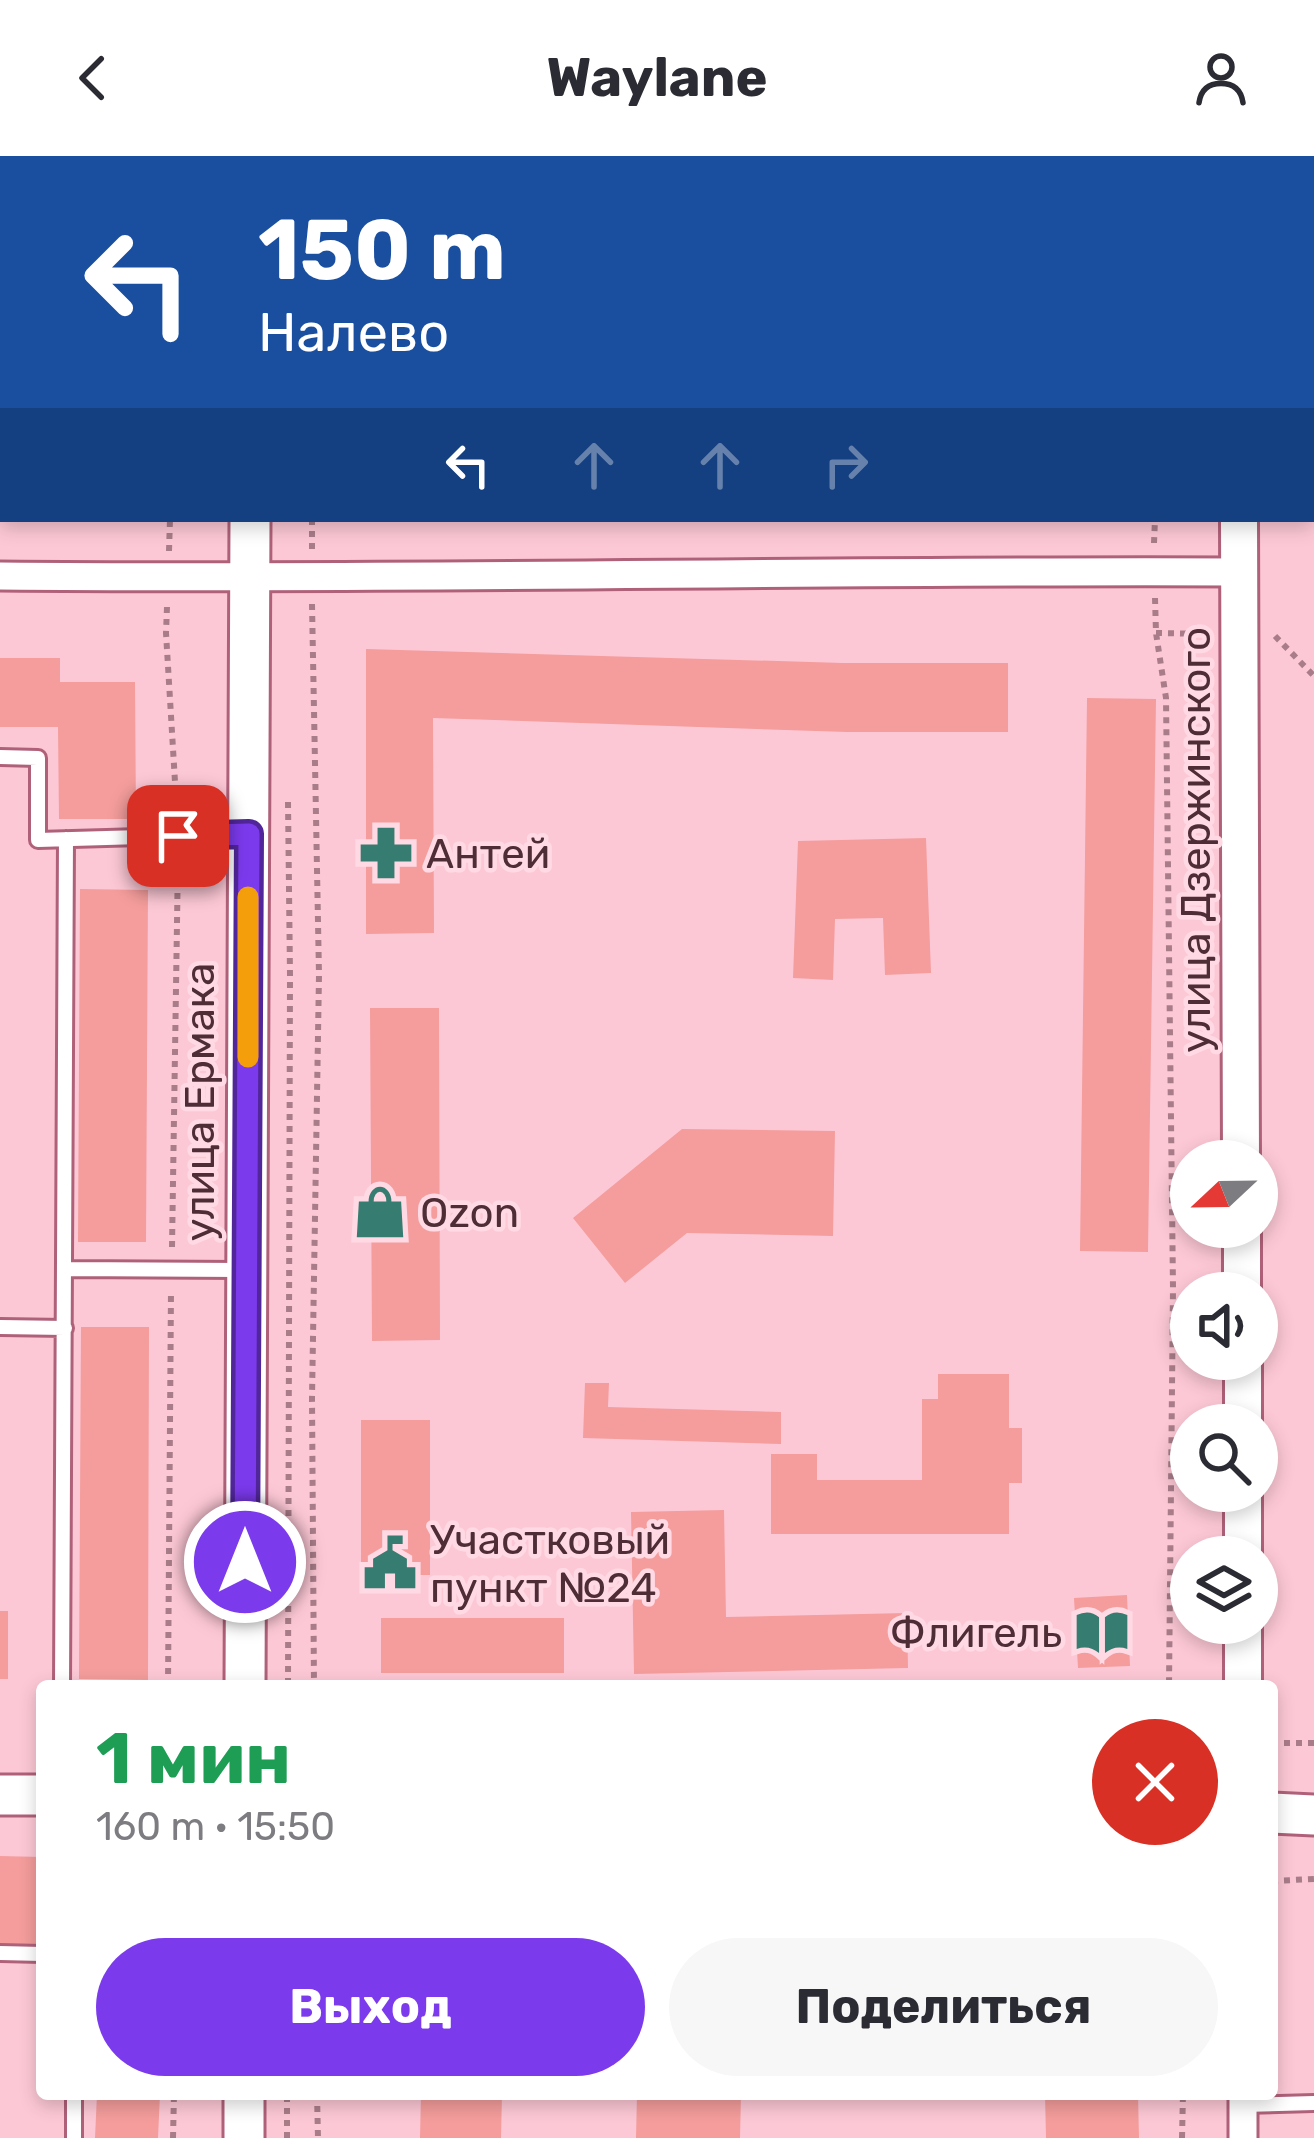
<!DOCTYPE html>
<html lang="ru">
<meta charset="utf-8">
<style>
body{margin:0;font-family:Rubik,sans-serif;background:#f7f7f7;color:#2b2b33;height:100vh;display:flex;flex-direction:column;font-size:45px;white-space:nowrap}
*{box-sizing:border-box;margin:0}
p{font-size:39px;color:#7c7c81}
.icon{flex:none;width:66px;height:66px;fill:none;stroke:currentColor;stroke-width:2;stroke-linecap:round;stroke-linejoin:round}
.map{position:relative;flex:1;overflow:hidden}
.panel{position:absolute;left:36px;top:1524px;width:1242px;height:420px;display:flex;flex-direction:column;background:#fff;border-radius:12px;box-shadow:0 6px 18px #0003}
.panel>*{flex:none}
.banner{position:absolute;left:0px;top:0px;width:1314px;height:366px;box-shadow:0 6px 18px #0003;background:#1a4fa0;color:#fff;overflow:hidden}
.needle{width:78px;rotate:248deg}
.controls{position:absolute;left:1170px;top:984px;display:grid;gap:24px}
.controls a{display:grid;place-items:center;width:108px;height:108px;border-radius:50%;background:#fff;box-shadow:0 6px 18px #0003;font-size:60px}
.pin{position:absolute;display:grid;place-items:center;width:102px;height:102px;color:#fff;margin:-51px;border-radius:24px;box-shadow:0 6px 18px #0006}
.me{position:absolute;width:132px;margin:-66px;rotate:0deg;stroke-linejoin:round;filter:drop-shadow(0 0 9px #0008)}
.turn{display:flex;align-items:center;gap:42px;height:252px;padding:0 60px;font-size:54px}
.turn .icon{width:156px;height:156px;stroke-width:2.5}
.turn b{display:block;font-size:84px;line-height:102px}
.lanes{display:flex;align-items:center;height:114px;padding:0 60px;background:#0003;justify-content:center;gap:60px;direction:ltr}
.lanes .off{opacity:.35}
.round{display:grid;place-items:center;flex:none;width:126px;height:126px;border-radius:63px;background:#f7f7f7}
.headline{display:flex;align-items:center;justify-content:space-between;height:204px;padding:0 60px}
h1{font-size:72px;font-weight:700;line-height:90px;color:#1e9e55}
.primary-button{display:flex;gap:24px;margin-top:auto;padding:24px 60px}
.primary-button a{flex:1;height:138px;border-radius:72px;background:#7c3aed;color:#fff;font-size:48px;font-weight:700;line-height:138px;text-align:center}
.primary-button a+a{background:#f7f7f7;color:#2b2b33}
header{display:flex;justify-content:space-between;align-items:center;height:156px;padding:0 60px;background:#fff;font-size:54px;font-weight:700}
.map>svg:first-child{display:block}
.building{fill:#f49d9c}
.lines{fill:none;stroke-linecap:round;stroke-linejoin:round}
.service-casing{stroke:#b0617a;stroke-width:20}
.minor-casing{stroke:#b0617a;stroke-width:33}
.tertiary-casing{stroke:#b0617a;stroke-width:42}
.secondary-casing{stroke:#b0617a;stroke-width:45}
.path{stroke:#a87d89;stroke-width:6;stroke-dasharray:6 6;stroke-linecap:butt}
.service{stroke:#fff;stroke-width:14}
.minor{stroke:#fff;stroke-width:27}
.tertiary{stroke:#fff;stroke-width:36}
.secondary{stroke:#fff;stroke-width:39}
.route-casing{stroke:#51269a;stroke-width:30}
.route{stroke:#7c3aed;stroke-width:21}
.slow{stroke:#f59e0b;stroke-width:21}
.labels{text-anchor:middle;stroke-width:9;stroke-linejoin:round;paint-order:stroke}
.street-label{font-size:42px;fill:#4f2d37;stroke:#ffdae4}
.poi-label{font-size:42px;fill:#4f2d37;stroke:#ffdae4;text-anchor:start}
</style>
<header><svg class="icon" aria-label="back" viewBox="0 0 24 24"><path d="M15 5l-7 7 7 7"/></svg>Waylane<svg class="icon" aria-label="person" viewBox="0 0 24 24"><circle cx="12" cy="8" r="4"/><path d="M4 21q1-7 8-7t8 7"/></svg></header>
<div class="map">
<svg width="1314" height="1982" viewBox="0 0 1314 1982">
<rect width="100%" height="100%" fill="#fdc8d6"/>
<!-- building -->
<path class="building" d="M366,493L843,507H1008V576H847L433,562L434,777L366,778Z
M0,502H60V526H135L136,663H59L58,571H0Z
M1087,542L1156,543L1148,1096L1080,1095Z
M926,682L931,817L885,819L883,762L835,763L833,824L793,822L798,685Z
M80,733L148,734L146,1086H78Z
M370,852H439L440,1184L372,1185Z
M682,973L835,975L833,1080L687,1077L625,1127L573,1062Z
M81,1171H149L148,1524L79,1523Z
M938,1218H1009V1272H1022V1327H1009V1378H771V1298H817V1324H922V1243H938Z
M585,1227H609L608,1251L781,1256V1288L583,1282Z
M361,1264H430V1419H361Z
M724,1354L726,1461L907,1457L908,1512L634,1518L631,1356Z
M1127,1439L1130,1510L1078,1512L1074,1442Z
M0,1455H8V1523H0Z
M381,1462H564V1517H381Z
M0,1700L42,1701V1793L0,1792Z
M97,1938H160L158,1982H95Z
M421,1938H502L501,1982H420Z
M637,1938H741L740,1982H636Z
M1045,1938H1138L1139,1982H1046Z"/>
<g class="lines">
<defs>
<path id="service" d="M0,262H3
M0,601L38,602V684L243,678
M65,1113L241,1114
M0,1171L65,1172
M62,1530L66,683
M0,1797L42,1798
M1243,1949L1314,1947
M74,1982V1938"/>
<path id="minor" d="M0,420C413,424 826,414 1239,416
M1243,1982V1938"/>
<path id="tertiary" d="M1238,0V3
M1239,363L1241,1005
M1242,1071V1137
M1243,1269V1203
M1243,1401V1335
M1243,1467V1530"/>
<path id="secondary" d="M252,3V0
M245,1530L250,363
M0,1639H42
M1272,1657L1314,1659
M244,1982V1938"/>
</defs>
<!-- service casing -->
<use href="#service" class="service-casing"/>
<!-- minor casing -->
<use href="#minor" class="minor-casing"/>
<!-- tertiary casing -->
<use href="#tertiary" class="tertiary-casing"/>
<!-- secondary casing -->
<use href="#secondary" class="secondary-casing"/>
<!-- path -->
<path class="path" d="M1312,0L1314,16
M179,3V0
M316,3V0
M1160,3V0
M312,363V393
M1154,387L1155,363
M169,395L170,363
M1155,442L1156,477L1166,542L1173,1132L1169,1530
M312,448L319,819L312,1242L314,1530
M167,451L166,477L177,659
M1156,477L1208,478
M1275,480L1314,520
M288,646L290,819L288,1530
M172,1091L178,702
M168,1530L171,1134
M1272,1587H1314
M1272,1725L1314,1723
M317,1938L318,1982
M173,1982L174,1938
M287,1982V1938
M1182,1982L1183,1938"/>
<!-- service -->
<use href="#service" class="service"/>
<!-- minor -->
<use href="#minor" class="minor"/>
<!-- tertiary -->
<use href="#tertiary" class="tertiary"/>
<!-- secondary -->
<use href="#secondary" class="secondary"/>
</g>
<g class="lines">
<defs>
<path id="route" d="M178,680L249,678L245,1406"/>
</defs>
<!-- route casing -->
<use href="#route" class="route-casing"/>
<!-- route -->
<use href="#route" class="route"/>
<!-- slow -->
<path class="slow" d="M248,901V741"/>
</g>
<!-- icons -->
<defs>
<symbol id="pharmacy-bare" viewBox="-9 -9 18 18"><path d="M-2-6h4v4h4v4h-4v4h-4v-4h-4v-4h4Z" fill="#377c70" stroke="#ffdae4" stroke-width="2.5" paint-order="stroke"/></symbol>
<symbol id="shop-bare" viewBox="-9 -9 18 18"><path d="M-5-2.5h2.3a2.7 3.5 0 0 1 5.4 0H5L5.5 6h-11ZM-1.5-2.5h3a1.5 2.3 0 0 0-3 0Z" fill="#377c70" stroke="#ffdae4" stroke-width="2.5" paint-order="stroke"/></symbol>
<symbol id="civic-bare" viewBox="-9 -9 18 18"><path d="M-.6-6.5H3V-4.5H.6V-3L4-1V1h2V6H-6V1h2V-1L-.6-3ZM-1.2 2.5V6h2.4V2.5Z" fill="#377c70" stroke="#ffdae4" stroke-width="2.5" paint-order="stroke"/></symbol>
<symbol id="library-bare" viewBox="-9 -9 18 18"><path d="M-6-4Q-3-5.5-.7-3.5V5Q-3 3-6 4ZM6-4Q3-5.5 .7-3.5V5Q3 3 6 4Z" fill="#377c70" stroke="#ffdae4" stroke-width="2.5" paint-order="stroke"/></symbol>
</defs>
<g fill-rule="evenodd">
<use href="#pharmacy-bare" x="348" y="659" width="76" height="76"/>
<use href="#shop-bare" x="342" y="1018" width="76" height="76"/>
<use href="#civic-bare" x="352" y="1369" width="76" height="76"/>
<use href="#library-bare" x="1064" y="1438" width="76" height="76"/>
</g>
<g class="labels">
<!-- street labels -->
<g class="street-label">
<text transform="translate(1195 684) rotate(-90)" y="15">улица Дзержинского</text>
<text transform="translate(199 946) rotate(-90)" y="15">улица Ермака</text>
</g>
<!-- poi labels -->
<g class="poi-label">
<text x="426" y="712">Антей</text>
<text x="420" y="1071">Ozon</text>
<text x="430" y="1398">Участковый<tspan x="430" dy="48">пункт №24</tspan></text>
<text x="1062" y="1491" text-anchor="end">Флигель</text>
</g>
</g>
</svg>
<div class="controls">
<a><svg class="needle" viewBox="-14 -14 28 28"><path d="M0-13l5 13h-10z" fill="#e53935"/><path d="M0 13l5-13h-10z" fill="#7c7c81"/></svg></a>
<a><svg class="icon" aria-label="sound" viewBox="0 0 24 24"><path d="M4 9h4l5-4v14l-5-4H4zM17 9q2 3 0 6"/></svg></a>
<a><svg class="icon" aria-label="search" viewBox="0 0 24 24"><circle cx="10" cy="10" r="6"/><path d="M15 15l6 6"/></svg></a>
<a><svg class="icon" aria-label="layers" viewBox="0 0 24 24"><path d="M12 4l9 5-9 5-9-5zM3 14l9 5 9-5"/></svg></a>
</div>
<div class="pin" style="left:178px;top:680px;background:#d93025"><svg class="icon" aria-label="arrive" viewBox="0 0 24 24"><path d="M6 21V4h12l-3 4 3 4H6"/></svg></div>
<svg class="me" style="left:245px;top:1406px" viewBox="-20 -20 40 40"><circle r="17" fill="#7c3aed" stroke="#fff" stroke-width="3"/><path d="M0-11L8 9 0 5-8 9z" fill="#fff"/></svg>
<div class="banner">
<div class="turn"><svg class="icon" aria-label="left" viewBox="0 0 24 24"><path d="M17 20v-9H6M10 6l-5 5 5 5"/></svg><div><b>150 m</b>Налево</div></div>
<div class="lanes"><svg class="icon" aria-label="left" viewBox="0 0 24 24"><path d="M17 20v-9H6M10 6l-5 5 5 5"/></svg><svg class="icon off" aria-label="ahead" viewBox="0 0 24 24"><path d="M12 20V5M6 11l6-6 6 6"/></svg><svg class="icon off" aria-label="ahead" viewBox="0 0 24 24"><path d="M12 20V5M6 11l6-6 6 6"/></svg><svg class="icon off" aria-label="right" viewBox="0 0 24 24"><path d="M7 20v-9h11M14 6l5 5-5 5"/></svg></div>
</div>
<section class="panel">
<div class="headline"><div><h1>1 мин</h1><p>160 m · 15:50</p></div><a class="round" style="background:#d93025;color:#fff"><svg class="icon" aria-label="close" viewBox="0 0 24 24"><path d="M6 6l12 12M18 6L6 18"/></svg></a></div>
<div class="primary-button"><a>Выход</a><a>Поделиться</a></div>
</section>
</div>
